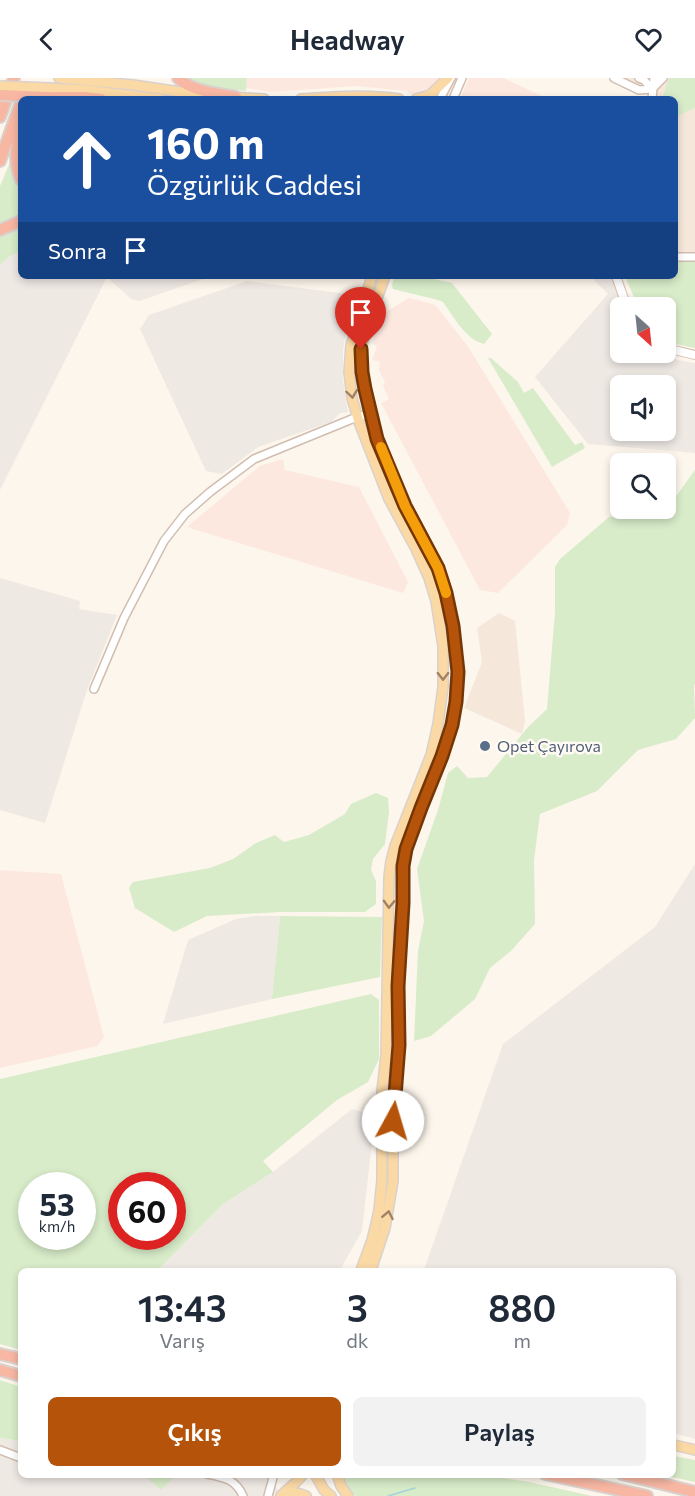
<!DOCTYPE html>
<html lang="tr">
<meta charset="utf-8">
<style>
body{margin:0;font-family:Commissioner,sans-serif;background:#f2f2f3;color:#1f2937;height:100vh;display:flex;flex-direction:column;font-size:22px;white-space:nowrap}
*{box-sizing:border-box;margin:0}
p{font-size:20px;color:#747a83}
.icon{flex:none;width:33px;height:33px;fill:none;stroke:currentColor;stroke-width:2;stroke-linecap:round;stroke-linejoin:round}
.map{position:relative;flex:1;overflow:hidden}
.details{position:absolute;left:18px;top:1190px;width:658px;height:210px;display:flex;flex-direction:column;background:#fff;border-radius:9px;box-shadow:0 3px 9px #0003}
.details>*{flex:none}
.hud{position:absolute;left:18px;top:18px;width:660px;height:183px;border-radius:9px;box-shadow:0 3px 9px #0003;background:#1a4fa0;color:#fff;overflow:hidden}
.needle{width:39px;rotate:153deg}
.buttons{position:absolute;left:610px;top:219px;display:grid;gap:12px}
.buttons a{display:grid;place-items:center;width:66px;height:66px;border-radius:9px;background:#fff;box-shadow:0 3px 9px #0003;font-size:30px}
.speed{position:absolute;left:18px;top:1094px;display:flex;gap:12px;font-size:30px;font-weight:700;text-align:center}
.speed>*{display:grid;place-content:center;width:78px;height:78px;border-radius:50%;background:#fff;box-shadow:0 3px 9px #0003;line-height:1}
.speed small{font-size:15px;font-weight:400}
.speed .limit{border:9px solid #d22;background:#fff;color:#111}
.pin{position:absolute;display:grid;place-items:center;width:51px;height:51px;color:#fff;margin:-62px -26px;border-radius:50% 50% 50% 0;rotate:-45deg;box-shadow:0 0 6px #0007}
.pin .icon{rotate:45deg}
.me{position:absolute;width:66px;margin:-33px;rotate:6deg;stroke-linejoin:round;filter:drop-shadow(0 0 4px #0008)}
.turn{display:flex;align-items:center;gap:21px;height:126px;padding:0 30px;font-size:27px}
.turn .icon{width:78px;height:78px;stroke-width:2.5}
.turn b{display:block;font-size:42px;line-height:51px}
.then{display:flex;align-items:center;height:57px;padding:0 30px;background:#0003;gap:12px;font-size:22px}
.eta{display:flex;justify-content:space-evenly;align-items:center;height:102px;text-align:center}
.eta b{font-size:36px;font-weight:600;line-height:42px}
.cta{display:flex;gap:12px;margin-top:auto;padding:12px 30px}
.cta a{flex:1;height:69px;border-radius:9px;background:#b45309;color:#fff;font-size:24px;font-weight:600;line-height:69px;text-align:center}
.cta a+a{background:#f2f2f3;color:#1f2937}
header{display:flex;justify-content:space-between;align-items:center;height:78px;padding:0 30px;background:#fff;font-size:27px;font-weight:600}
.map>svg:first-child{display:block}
.residential{fill:#f5e8da}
.commercial{fill:#fde8e0}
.industrial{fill:#efe9e4;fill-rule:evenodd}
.green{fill:#d8ecc9;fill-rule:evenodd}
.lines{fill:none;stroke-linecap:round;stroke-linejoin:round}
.stream{stroke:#a5d3da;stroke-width:1.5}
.tertiary-casing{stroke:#d1beb0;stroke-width:10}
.secondary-casing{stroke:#d6c0b0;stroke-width:10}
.primary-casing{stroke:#dad1cd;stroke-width:12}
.motorway-casing{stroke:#dad1cd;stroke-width:14}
.tertiary{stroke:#fff;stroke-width:7}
.secondary{stroke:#fff;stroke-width:8}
.primary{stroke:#fbd9a5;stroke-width:9}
.motorway{stroke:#f7b7a3;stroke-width:10}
.primary-bridge-casing{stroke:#dad1cd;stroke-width:12;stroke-linecap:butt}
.motorway-bridge-casing{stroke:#dad1cd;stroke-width:14;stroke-linecap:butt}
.primary-bridge{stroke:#fbd9a5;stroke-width:9}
.motorway-bridge{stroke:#f7b7a3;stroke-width:10}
.oneway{stroke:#a18267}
.route-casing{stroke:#753606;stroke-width:15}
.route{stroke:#b45309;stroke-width:10}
.slow{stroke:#f59e0b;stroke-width:10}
.service-dot{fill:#5c6f8a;stroke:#fffaf3;stroke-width:2}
.labels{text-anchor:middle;stroke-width:5;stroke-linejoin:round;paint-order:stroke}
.service-label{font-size:16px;fill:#4e5e75;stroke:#fffaf3;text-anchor:start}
</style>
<header><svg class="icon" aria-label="back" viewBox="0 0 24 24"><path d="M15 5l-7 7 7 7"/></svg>Headway<svg class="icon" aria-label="heart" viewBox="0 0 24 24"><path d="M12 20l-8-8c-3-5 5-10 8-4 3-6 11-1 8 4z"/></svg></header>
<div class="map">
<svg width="695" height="1418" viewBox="0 0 695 1418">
<rect width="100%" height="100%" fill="#fdf6ec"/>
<!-- residential -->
<path class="residential" d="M620,0H695V175L684,176L675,172V21H657L643,11Z
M499,535L515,543L525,643L522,656L464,630L482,584L477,550Z"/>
<!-- commercial -->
<path class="commercial" d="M247,0H443L429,14L417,18L410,16L407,13L356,8L272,14L246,10Z
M469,0H503L548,21H460Z
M409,220L433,226L437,229L469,270L570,435L567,447L498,515L480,512L381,325L389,321L383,308L385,304L379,292L380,284L372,282L377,268L373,266L379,238Z
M283,381L285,392L359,409L408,504L403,515L190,450L188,448L260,388Z
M0,792L61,796L104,959L97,968L0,990Z"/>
<!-- industrial -->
<path class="industrial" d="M21,173V198H212L139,223L131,221L107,199L0,412V187L10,178Z
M590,198H611L624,229L621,230V274L660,275L666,280L695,285V375L588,366L535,299L608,216ZM621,308H666V352H621Z
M247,203L340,215L356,232L345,259L343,274V303L348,334L340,335L331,344L258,369L222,396L206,393L140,251L149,237Z
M0,500L80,523L79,531L117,537L87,612L45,745L0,732Z
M695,786V1361L674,1355V1192H422L425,1189L503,966L655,849Z
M255,838H280L272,921L163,946L188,862L236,841Z
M352,1031L375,1037L362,1153L340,1192H158L223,1126L273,1094Z
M0,1360L21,1363V1396L265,1397L284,1418H0Z"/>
<!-- green -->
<path class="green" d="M184,0H247L246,13L200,8Z
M669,0H695V30L675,39V21H662Z
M10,84L15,101L21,112V138L0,146V108Z
M18,148H21V173L10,178L0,187V157Z
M675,183L695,184V270L666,264V230L638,229L625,198H675Z
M394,198H421L452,205L492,256L484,266C465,261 454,239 443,224L438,222L393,211L392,208Z
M488,280H491L518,304L524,315L533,310L575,367L582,364L585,370L552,389Z
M695,392V606L694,607L695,640L676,661L638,672L597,713L540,736L534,782L535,846L511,873L490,890L475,921L431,958L414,963L418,873L424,843L417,791L438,732L448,695L457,688L468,700L487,699L528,649L547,631L555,534V489L560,481L609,439L629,437L645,431L666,430V422L677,417Z
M376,715L388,720L389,734L385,766L373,781L371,792L376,803V826L365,834H280L207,838L174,854L135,830L129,810L133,804L210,790L233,781L256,765L275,757L284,764L309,757L345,736L351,726Z
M280,838L382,839L380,899L272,921Z
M371,916L379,922V981L368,1004L337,1022L263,1083L273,1094L223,1126L158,1192H21V1272L0,1266V1001ZM32,1107H82V1158H32ZM122,1107H172V1158H122Z
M0,1302L21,1309V1363L0,1360Z
M674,1378L695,1382V1404L662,1397L674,1396Z
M160,1397L174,1399L161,1412L144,1397Z
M343,1397H485L529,1404L592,1418H355L346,1405Z"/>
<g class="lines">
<!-- stream -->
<path class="stream" d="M388,1418L415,1410"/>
<defs>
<path id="tertiary" d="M614,0L639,12L652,11
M639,0L644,2L652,11
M652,11L663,0
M440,21L451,0
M453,21L462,0
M652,21L654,0
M675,179H695
M94,611L124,540L164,463L185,436L210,414L254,381L357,339L371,336
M0,1372L21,1380
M207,1396C223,1399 236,1401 243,1418
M268,1418L274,1396"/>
<path id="secondary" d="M616,198L623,218L629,230
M666,270L695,277"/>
<path id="primary" d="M59,0L133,7L208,18
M49,10L86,12L161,21
M230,19L264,21
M301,21C334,19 366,16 399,21
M416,21L430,17L448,0
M361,1192L372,1162L376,1146L379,1132L382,1102V1013L386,977L389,799L391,783L395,768L431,677L438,646L443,609V568L436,523L429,500L416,471L389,421L359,344L352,320L349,294L351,267L372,198
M371,1192L385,1150L393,1103V1043L399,967L398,908L403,825V788L406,771L442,678L452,647L456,624L458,594L453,548L446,515L438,490L405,428L389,392L377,361L365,311L362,294L361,271L365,254L385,198
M674,1367L695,1372
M315,1396L324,1412L331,1418
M337,1396L341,1408L348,1418
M284,1417C292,1414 297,1414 306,1418
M281,1418C288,1410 297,1405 303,1396"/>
<path id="motorway" d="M178,0C193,14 217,15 236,19
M47,19H85L101,21
M0,39L14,0
M21,47C16,65 13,84 21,102
M0,83L21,24
M0,152L21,143
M0,1276L21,1281
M0,1292L21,1298
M545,1396L647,1418
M622,1396L695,1414"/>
</defs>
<!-- tertiary casing -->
<use href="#tertiary" class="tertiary-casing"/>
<!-- secondary casing -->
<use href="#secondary" class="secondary-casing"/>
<!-- primary casing -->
<use href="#primary" class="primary-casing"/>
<!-- motorway casing -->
<use href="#motorway" class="motorway-casing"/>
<!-- tertiary -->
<use href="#tertiary" class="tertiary"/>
<!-- secondary -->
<use href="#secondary" class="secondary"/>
<!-- primary -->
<use href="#primary" class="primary"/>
<!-- motorway -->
<use href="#motorway" class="motorway"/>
<defs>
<path id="primary-bridge" d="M0,8L49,10"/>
<path id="motorway-bridge" d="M0,17L47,19"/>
</defs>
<!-- primary-bridge casing -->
<use href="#primary-bridge" class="primary-bridge-casing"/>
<!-- motorway-bridge casing -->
<use href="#motorway-bridge" class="motorway-bridge-casing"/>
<!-- primary-bridge -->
<use href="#primary-bridge" class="primary-bridge"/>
<!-- motorway-bridge -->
<use href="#motorway-bridge" class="motorway-bridge"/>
</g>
<!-- one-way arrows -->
<defs><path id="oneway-chevron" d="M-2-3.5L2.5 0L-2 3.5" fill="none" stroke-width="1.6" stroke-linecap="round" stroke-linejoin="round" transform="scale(1.5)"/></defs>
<g class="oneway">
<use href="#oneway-chevron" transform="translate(352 316) rotate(82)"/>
<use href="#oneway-chevron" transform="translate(443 598) rotate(90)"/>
<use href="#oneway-chevron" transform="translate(389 826) rotate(92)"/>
<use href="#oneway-chevron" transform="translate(388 1137) rotate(-79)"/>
</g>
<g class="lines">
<defs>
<path id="route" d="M361,271L362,294L365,311L377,361L405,428L438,490L446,515L453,548L458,594L456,624L452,647L442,678L421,730L406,771L403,788V825L398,908L399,967L393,1043"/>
</defs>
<!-- route casing -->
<use href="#route" class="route-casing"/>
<!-- route -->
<use href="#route" class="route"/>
<!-- slow -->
<path class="slow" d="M381,369L405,428L438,490L446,515"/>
</g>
<!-- markers -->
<circle class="service-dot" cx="485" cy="668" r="6"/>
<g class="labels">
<!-- service labels -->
<g class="service-label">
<text x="497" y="674">Opet Çayırova</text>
</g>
</g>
</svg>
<div class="buttons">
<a><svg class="needle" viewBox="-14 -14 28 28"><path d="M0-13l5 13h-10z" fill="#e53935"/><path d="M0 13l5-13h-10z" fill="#747a83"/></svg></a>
<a><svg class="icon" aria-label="sound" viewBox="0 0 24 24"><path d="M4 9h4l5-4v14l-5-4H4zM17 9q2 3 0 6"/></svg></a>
<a><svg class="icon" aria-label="search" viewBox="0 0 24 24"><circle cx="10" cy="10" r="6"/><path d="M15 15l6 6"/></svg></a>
</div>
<div class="speed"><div>53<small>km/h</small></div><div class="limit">60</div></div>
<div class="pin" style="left:361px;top:271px;background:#d93025"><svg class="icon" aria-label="arrive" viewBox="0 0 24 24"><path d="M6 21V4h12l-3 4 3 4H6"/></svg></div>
<svg class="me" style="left:393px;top:1043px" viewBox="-20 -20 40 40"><circle r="19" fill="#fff"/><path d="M0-13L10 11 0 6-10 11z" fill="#b45309"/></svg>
<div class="hud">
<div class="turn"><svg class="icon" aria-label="ahead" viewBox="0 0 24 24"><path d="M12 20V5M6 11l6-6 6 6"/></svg><div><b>160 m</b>Özgürlük Caddesi</div></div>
<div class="then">Sonra<svg class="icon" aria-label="arrive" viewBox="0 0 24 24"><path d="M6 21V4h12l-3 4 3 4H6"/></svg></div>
</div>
<section class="details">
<div class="eta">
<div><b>13:43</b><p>Varış</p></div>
<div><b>3</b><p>dk</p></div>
<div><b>880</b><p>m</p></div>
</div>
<div class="cta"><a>Çıkış</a><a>Paylaş</a></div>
</section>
</div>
